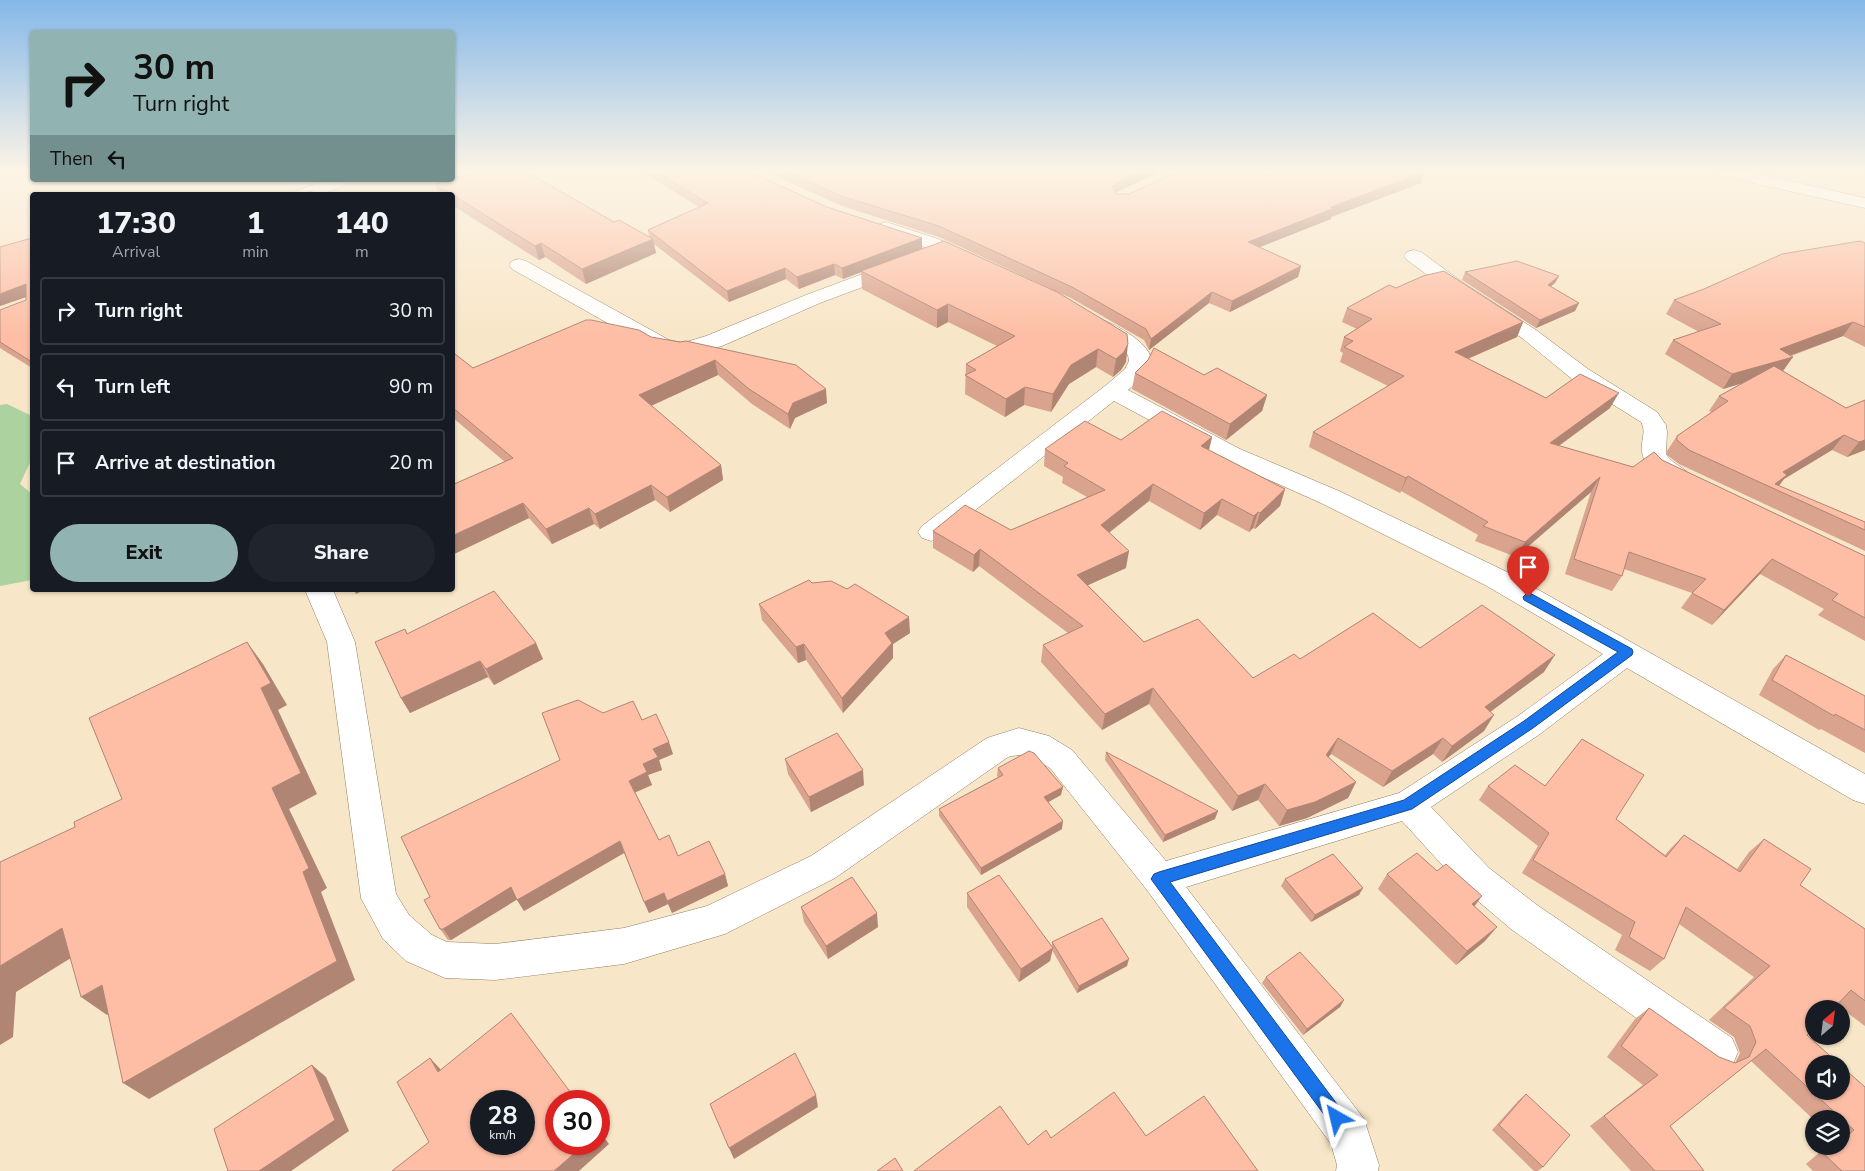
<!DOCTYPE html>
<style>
body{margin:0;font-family:"Nunito Sans",sans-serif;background:#20242c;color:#f1f3f6;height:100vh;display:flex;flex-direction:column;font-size:19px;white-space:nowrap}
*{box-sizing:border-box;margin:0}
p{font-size:16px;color:#9ea1a6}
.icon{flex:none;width:28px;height:28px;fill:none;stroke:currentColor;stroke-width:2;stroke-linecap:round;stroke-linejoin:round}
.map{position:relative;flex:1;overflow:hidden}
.sheet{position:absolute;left:30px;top:192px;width:425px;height:400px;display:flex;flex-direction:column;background:#171b24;border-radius:5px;box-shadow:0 1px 4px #0004}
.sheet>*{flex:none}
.banner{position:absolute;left:30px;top:30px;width:425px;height:152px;border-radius:5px;box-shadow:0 1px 4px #0004;background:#91b4b2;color:#111;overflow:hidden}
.needle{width:32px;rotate:28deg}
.fabs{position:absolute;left:1805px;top:1000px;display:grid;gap:10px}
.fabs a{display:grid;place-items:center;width:45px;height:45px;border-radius:50%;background:#171b24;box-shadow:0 1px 4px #0004;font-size:25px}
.speed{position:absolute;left:470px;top:1090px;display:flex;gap:10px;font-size:25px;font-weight:700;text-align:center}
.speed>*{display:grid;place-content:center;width:65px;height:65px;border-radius:50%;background:#171b24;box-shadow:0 1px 4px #0004;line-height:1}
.speed small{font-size:12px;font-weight:400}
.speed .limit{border:8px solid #d22;background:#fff;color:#111}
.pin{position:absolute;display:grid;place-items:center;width:42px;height:42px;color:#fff;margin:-51px -21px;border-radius:50% 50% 50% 0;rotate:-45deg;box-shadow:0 0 5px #0007}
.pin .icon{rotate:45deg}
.me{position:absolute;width:55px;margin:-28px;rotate:323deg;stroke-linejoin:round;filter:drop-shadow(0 0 4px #0008)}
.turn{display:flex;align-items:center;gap:18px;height:105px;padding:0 20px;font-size:22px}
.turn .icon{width:65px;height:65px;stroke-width:2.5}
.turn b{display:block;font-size:35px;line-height:42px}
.then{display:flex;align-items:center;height:48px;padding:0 20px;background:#0003;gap:10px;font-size:19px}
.eta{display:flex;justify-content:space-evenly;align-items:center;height:85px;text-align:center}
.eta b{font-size:30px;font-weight:800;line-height:35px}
.action{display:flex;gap:10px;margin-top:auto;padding:10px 20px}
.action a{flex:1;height:58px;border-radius:30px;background:#91b4b2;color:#111;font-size:20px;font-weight:800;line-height:58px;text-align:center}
.action a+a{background:#20242c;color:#f1f3f6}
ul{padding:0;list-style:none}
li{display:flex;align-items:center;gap:15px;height:68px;margin:0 10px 8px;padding:0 10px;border:2px solid #363941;border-radius:5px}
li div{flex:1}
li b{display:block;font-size:19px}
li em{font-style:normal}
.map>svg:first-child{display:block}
.green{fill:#acd29f}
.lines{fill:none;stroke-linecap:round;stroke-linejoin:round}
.street-casing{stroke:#907f63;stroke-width:1}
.secondary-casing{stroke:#907f63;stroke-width:1}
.street{fill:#fff;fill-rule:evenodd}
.secondary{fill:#fff;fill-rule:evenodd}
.wall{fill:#daa38e}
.shaded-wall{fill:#b18574}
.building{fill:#fdbea5;stroke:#b18574;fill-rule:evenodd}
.route{fill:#1a73e8;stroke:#114b97}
</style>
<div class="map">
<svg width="1865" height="1171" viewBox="0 0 1865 1171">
<rect width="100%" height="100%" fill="#f8e6c8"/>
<!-- green -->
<path class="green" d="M7,404L32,416V458L20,484L32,494V580L0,586V405Z"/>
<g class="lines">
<defs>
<path id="street" d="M1716,171H1746L1865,198V208L1718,175Z
M886,222L938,239L974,255L977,259L974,263L967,265L960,263L924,247L880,232L877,228L880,224Z
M1414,250L1421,252L1462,282L1536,330L1588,369L1657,412L1666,425L1667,432L1666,454C1672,465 1686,467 1692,478L1689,484C1671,489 1645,472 1642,452C1640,442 1647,432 1641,422L1572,379L1522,338L1448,290L1407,260L1404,256L1407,252Z
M519,259L526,261L669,340L683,343L706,336L806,295L889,264L896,262L903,264L906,268L903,272L820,303L722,346L683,355L655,350L512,269L509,265L512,261Z
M1097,318C1112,322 1149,342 1151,359C1152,371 1136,383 1128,390L1240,449L1339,491L1505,571L1865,774V804L1853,800L1627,668L1540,734L1431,807L1489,868L1537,905L1732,1038L1738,1052L1732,1066L1718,1072L1704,1066L1511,929L1465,890L1402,821L1186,887L1364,1119L1379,1165L1378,1171H1336L1337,1165L1331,1144L1147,890L1050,768C1034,759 1027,752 1008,757L835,878L725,934L624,964L495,980L445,978L406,961L383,939L361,898L327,642L305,590H333L355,642L396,894L409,915L432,935L447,942L495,944L624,928L707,906L811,856L987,738L1019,728L1049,736L1072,750L1166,861L1399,793L1518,716L1603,654L1485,585L1321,503L1222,459L1114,401L940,538L931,541L922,538L918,532L922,526L1105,386L1125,369L1129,361L1128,355L1119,346L1090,328L1087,324L1090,320Z"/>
<path id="secondary" d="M327,180H352L349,184L318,195H293L296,191Z"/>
</defs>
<!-- street casing -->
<use href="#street" class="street-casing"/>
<!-- secondary casing -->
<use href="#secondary" class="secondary-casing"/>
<!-- street -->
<use href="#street" class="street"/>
<!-- secondary -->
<use href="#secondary" class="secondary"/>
</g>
<!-- wall -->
<path class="wall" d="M641,171H748L827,207L922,238V249L1047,287L939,237L842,206L764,171H1162L1115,193L1116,194L1421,183L1331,217V219L1260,247L1301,266L1298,277L1230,312L1209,303L1149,350L1144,340L1071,298L1057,292L1126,362L1121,370L1113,377L1096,367L1069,384L1051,412L1024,405L1005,417L965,394L966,364L997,346L948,322L937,328L862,289L861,272L843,279L835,275L799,289L786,279L729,302L654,244L656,253L586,284L545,257L539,260L452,205V195H439L435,184L614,222L649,237L648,230L699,207Z
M32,238V368L0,348V310L26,300V297L0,306V247Z
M1865,243V347L1843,336L1791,356L1783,371L1846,408L1865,400V450L1847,457L1832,450L1784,479L1779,486L1865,522V551L1679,464L1667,455V451L1677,436L1712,412L1709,411L1719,396L1742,383L1723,389L1665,354L1673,340L1699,332L1666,314L1674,300Z
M1465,272L1559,276L1555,283L1551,286L1579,303L1575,311L1536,328L1462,280Z
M1396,288L1523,322L1517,337L1468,359L1546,398L1610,408L1559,446L1633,467L1662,460L1865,556V641L1818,615L1824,609L1760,574L1712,625L1681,608L1692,593L1624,569L1622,576L1612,591L1565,574L1591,492L1516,557L1475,541L1478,535L1401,491L1400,493L1309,447L1313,432L1388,386L1340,362L1343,353L1340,351L1344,337L1357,329L1342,322L1347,308Z
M651,337L680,342L827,403L795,418L790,429L752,404L718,375L651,406L721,465L723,480L670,512L655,500L600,529L594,524L552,544L529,518L452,555V485L505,462L452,417V355L473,368Z
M1135,373L1204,375L1267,395L1262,411L1226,440L1132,389Z
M1212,437L1209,450L1285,489L1280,506L1255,529L1253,528L1249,532L1217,515L1200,530L1149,501L1109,533L1126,568L1088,585L1144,642L1253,678L1300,659L1420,648L1544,672L1490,712L1484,731L1442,762L1433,754L1383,787L1331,754L1328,757L1356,782L1348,798L1307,818L1279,826L1258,800L1232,811L1149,704L1102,730L1041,662L1043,645L1068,633L979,566L973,572L933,548V531L1011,530L1087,497L1062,483L1063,477L1044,466L1045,449L1121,440Z
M812,583L910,633L893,644V658L843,713L806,660L798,663L762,620L759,604Z
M407,634L543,659L494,685L488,677L410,713L401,698Z
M1786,655L1865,696V753L1821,729L1819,730L1759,695L1773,669Z
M603,713L642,720L673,754L659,760L662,770L648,775L652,785L635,792L659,840L678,856L725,874L728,886L672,913L668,904L649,913L624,853L524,911L517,899L451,940H448L440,929L430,897L560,760Z
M1106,752L1215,819L1163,842L1105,760Z
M785,759L864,785L811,812L788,774Z
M998,768L1061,795L1048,802L1062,829L981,875L939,816V809L998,777L997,776Z
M1488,786H1545L1616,819L1665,855L1671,848L1684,835L1737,869L1749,852L1764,839L1800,885L1865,939V1026L1837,1005L1807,1035L1841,1066L1865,1171H1813L1806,1164L1827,1146H1841V1119H1814V1120L1751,1061L1670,1126L1704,1171H1631L1590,1126L1643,1085L1607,1057L1635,1019L1649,1008L1719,1057L1735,1063L1740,1053L1734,1037L1709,1020L1754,977L1679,924L1664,959L1650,971L1615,950L1622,935L1522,873L1538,846L1479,800Z
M1387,874L1474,906L1485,941L1456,965L1378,889Z
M1285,879L1359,895L1311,922L1281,886Z
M967,893L1052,946V942L1127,966L1077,993L1052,950L1050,961L1019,982L967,907Z
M801,907L878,927L828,959L804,922Z
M1266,977L1344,1000L1340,1007L1303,1035L1262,983Z
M1526,1094L1543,1167L1538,1171H1534L1492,1130L1519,1100Z"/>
<!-- shaded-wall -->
<path class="shaded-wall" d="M1141,171H1162L1114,193L1112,187L1116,183Z
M1424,172L1421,183L1331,217V219L1245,253L1248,242L1331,207Z
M922,238V249L843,279L842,268Z
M653,239L656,253L586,284L582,269Z
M541,243L545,257L539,260L535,246Z
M834,264L835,275L799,289L797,277Z
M1301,266L1298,277L1230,312L1232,301Z
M785,268L786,279L729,302L727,291Z
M1559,276L1555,283L1544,292L1548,285Z
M26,284L32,295L0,306V294Z
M1212,292L1209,303L1149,350L1151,339Z
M1579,303L1575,311L1536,328L1540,320Z
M948,304V322L937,328V310Z
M1523,322L1517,337L1449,367L1455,352Z
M1853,322L1843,336L1770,363L1793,357L1783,371L1723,389L1732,374L1780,349Z
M1128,344L1126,362L1121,370L1113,377L1116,359Z
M1098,349L1096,367L1069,384L1051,412L1053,394L1071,365Z
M715,360L718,375L642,410L639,395Z
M1025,387L1024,405L1005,417L1006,399Z
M826,389L827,403L795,418L790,429L788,414L793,403Z
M1619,393L1610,408L1542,458L1550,443Z
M1267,395L1262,411L1226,440L1230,424Z
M1844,435L1832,450L1784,479L1776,489L1772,487L1783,472Z
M1212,437L1208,454L1201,446Z
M1865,440V450L1847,457L1859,442Z
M721,465L723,480L670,512L667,497Z
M1408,476L1401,491L1400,493L1406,478Z
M1600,477L1591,492L1516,557L1525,542Z
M1153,484L1149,501L1098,541L1101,525Z
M651,485L655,500L600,529L595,514Z
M1285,489L1280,506L1255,529L1260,513Z
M1222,499L1217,515L1200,530L1204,513Z
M523,503L529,518L452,555V536Z
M589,508L594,524L552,544L546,529Z
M1258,512L1253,528L1249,532L1254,516Z
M980,549L979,566L973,572L974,555Z
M1129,551L1126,568L1075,591L1077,575Z
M1772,559L1760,574L1712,625L1724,610Z
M354,590H364L356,594Z
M909,617L910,633L893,644V658L843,713L842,698L885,633Z
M247,642L263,664L287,705L278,710L317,794L289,809L327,888L321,892L355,980L149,1099L123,1083L303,872L272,788L261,688Z
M536,643L543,659L494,685L486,669Z
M804,644L806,660L798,663L796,647Z
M1555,655L1544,672L1474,724L1485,707Z
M480,661L488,677L410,713L401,698Z
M1153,688L1149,704L1102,730L1105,714Z
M1494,715L1484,731L1442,762L1452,746Z
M1338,738L1331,754L1318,771L1326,755Z
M1443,738L1433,754L1383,787L1392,771Z
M669,742L673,754L659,760L662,770L648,775L652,785L634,793L629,781L643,764L653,749Z
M863,770L864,785L811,812L809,797Z
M1356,782L1348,798L1307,818L1279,826L1287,810Z
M1265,784L1258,800L1232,811L1238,796Z
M1063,787L1061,795L1043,805L1044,797Z
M1218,811L1215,819L1163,842L1165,835Z
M1063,821L1062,829L981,875V868Z
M620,841L624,853L524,911L517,900Z
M725,874L728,886L672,913L667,901Z
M511,887L518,899L451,940L443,929Z
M1363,888L1359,895L1311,922L1315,915Z
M664,893L668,904L649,913L644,902Z
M1482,896L1471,911L1472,904Z
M877,913L878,927L828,959L826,946Z
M1497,927L1485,941L1456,965L1467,951Z
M62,928L87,948L16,992L13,1037L0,1045V966Z
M1053,948L1050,961L1019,982L1021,969Z
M1129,959L1127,966L1077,993L1079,986Z
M102,985L127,1003L107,1015L81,997Z
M1344,1000L1340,1007L1303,1035L1307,1029Z
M430,1058L443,1072H438Z
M312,1065L326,1077L349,1131L291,1171H259Z
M816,1095L818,1107L734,1159L729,1148Z
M599,1131L609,1144L579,1171H554L585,1144H599Z"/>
<!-- building -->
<path class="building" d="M482,171H525L614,222L619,220L653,239L582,269L541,243L535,246L435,184L449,180H452V179Z
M655,171H748L827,207L922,238L842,268L834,264L797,277L785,268L727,291L648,230L708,203Z
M786,171H1141L1116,183L1112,187L1116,194H1129L1178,171H1421L1424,172L1331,207L1334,208L1248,242L1301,266L1232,301L1212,292L1151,339L1146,329L1072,287L939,226L841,196Z
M311,191L316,195H299Z
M32,238V362L0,342V310L26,300V284L0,294V247Z
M944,241L1057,292L1127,334L1128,344L1124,352L1116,359L1098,349L1071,365L1053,394L1025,387L1006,399L965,375L976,370L966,364L1015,336L948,304L937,310L861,271Z
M1860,241L1865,243V327L1853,322L1780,349L1793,357L1732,374L1673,340L1721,324L1674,300L1704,289L1782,254Z
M1517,261L1559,276L1548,285L1579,303L1540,320L1465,272Z
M1444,271L1523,322L1455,352L1546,398L1580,374L1619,393L1550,443L1633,467L1654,452L1662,460L1865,556V618L1832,600L1838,594L1772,559L1724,610L1692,593L1706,579L1629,552L1622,576L1574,559L1600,477L1525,542L1483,526L1488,522L1408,476L1406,478L1313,432L1404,376L1344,347L1353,341L1344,337L1372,319L1347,308L1389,285L1396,288L1423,276Z
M586,320H591L639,330L651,337L680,342L686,341L796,365L826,389L793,403L788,414L749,389L715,360L639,395L721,465L667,497L651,485L595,514L589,508L546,529L523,503L452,536V485L513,458L452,407V355L455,354L473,368Z
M1154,348L1204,375L1217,368L1267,395L1230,424L1135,373L1148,360Z
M1774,366L1846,408L1865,400V440L1859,442L1844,435L1783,472L1787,475L1775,484L1865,522V530L1689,450L1677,440V436L1728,401L1719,396Z
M1162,411L1212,437L1201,446L1285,489L1260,513L1258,512L1254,516L1222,499L1204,513L1153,484L1101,525L1129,551L1077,575L1144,642L1198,619L1253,678L1294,654L1300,659L1373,613L1420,648L1482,605L1555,655L1485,707L1494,715L1452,746L1443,738L1392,771L1338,738L1326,755L1356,782L1315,802L1287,810L1265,784L1238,796L1153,688L1105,714L1043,645L1083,626L980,549L974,555L933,531L965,505L1011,530L1105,490L1064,466L1068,463L1045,449L1085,421L1121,440Z
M809,580L812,583L831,581L847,589L855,584L909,617L885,633L892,643L842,698L804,644L796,647L759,604Z
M494,591L536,643L486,669L480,661L401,698L375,642L405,629L407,634Z
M247,642L271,683L261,688L301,773L272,788L309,868L303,872L337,961L123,1083L102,985L81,997L62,928L0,966V862L75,827L74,822L122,799L89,718Z
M1786,655L1865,696V730L1835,714L1834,716L1772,680Z
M578,700L603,713L633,701L642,720L656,714L669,742L653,749L658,757L643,764L647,772L629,781L659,840L669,835L678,856L709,841L725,874L667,901L664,893L644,902L620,841L517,900L511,887L443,929H440L424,900L430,897L401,837L560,760L542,713Z
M837,733L863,770L809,797L785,759Z
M1582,739L1644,775L1616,819L1666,857L1684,835L1740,872L1764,839L1811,869L1800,885L1865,929V1001L1851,990L1833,1009H1814V1028L1807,1035L1839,1064H1814V1091H1841V1066L1865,1087V1171H1842L1825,1155L1835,1146H1841V1141L1854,1130L1766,1049L1670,1126L1704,1171H1655L1604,1116L1658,1075L1621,1046L1649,1008L1719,1057L1735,1063L1749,1057L1756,1042L1750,1026L1724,1008L1770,966L1686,907L1664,959L1629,937L1635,922L1533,860L1549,833L1488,786L1515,765L1545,786Z
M1029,751L1034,753L1063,787L1044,797L1063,821L981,868L939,809L1003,775L998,768Z
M1106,752L1218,811L1165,835Z
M1417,853L1437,871L1446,864L1482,896L1472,904L1497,927L1467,951L1387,874Z
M1333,854L1363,888L1315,915L1285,879Z
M999,875L1053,948L1021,969L967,893Z
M852,877L877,913L826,946L801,907Z
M1102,918L1129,959L1079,986L1052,942Z
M1300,952L1344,1000L1307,1029L1266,977Z
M511,1013L577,1101H556V1144H585L554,1171H392L429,1142L397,1082L430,1058L438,1072ZM481,1101H524V1144H481Z
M795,1053L816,1095L729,1148L710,1104Z
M312,1065L335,1120L259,1171H228L214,1129Z
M1114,1092L1146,1136L1204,1096L1258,1171H914L1000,1106L1028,1145L1046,1130L1051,1138Z
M1526,1094L1570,1135L1543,1167L1499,1125Z
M895,1158L903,1171H877Z"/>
<!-- sky -->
<linearGradient id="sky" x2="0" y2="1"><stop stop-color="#85b8e9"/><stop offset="0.51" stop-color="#fcf4e6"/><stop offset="1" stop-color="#fcf4e6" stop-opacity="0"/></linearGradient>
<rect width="1865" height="335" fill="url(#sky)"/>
<!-- route -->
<path class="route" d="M1528,592L1632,649L1633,652L1632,655L1533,728L1412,809L1170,882L1343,1112L1346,1118L1343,1124L1337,1126L1331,1124L1151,879L1154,874L1159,872L1404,800L1524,721L1618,652L1524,600L1523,597Z"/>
</svg>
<div class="fabs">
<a><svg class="needle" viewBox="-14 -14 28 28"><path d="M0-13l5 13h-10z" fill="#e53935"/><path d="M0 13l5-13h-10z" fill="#9ea1a6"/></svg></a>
<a><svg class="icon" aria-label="sound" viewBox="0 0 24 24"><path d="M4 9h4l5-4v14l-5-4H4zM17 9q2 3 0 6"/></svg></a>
<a><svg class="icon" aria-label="layers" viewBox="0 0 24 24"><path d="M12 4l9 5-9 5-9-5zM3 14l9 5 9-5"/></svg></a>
</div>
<div class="speed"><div>28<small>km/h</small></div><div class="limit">30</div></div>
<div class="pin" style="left:1528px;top:597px;background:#d93025"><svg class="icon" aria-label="arrive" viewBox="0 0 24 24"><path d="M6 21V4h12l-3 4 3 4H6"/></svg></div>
<svg class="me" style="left:1337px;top:1118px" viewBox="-20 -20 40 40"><path d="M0-17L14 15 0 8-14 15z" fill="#1a73e8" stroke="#fff" stroke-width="4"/></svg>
<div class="banner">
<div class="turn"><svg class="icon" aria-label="right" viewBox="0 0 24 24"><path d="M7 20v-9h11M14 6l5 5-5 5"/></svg><div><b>30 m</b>Turn right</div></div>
<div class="then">Then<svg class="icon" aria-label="left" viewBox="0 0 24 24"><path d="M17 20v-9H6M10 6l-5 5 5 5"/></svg></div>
</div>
<section class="sheet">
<div class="eta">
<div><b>17:30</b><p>Arrival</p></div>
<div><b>1</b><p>min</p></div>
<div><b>140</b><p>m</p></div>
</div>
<ul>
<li><svg class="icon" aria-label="right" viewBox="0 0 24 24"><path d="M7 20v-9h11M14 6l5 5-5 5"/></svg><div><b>Turn right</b></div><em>30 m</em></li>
<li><svg class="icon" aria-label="left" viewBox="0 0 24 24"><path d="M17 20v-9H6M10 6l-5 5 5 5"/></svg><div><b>Turn left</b></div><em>90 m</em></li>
<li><svg class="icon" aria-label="arrive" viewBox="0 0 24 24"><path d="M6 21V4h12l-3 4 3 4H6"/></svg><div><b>Arrive at destination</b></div><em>20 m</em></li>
</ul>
<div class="action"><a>Exit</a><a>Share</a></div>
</section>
</div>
